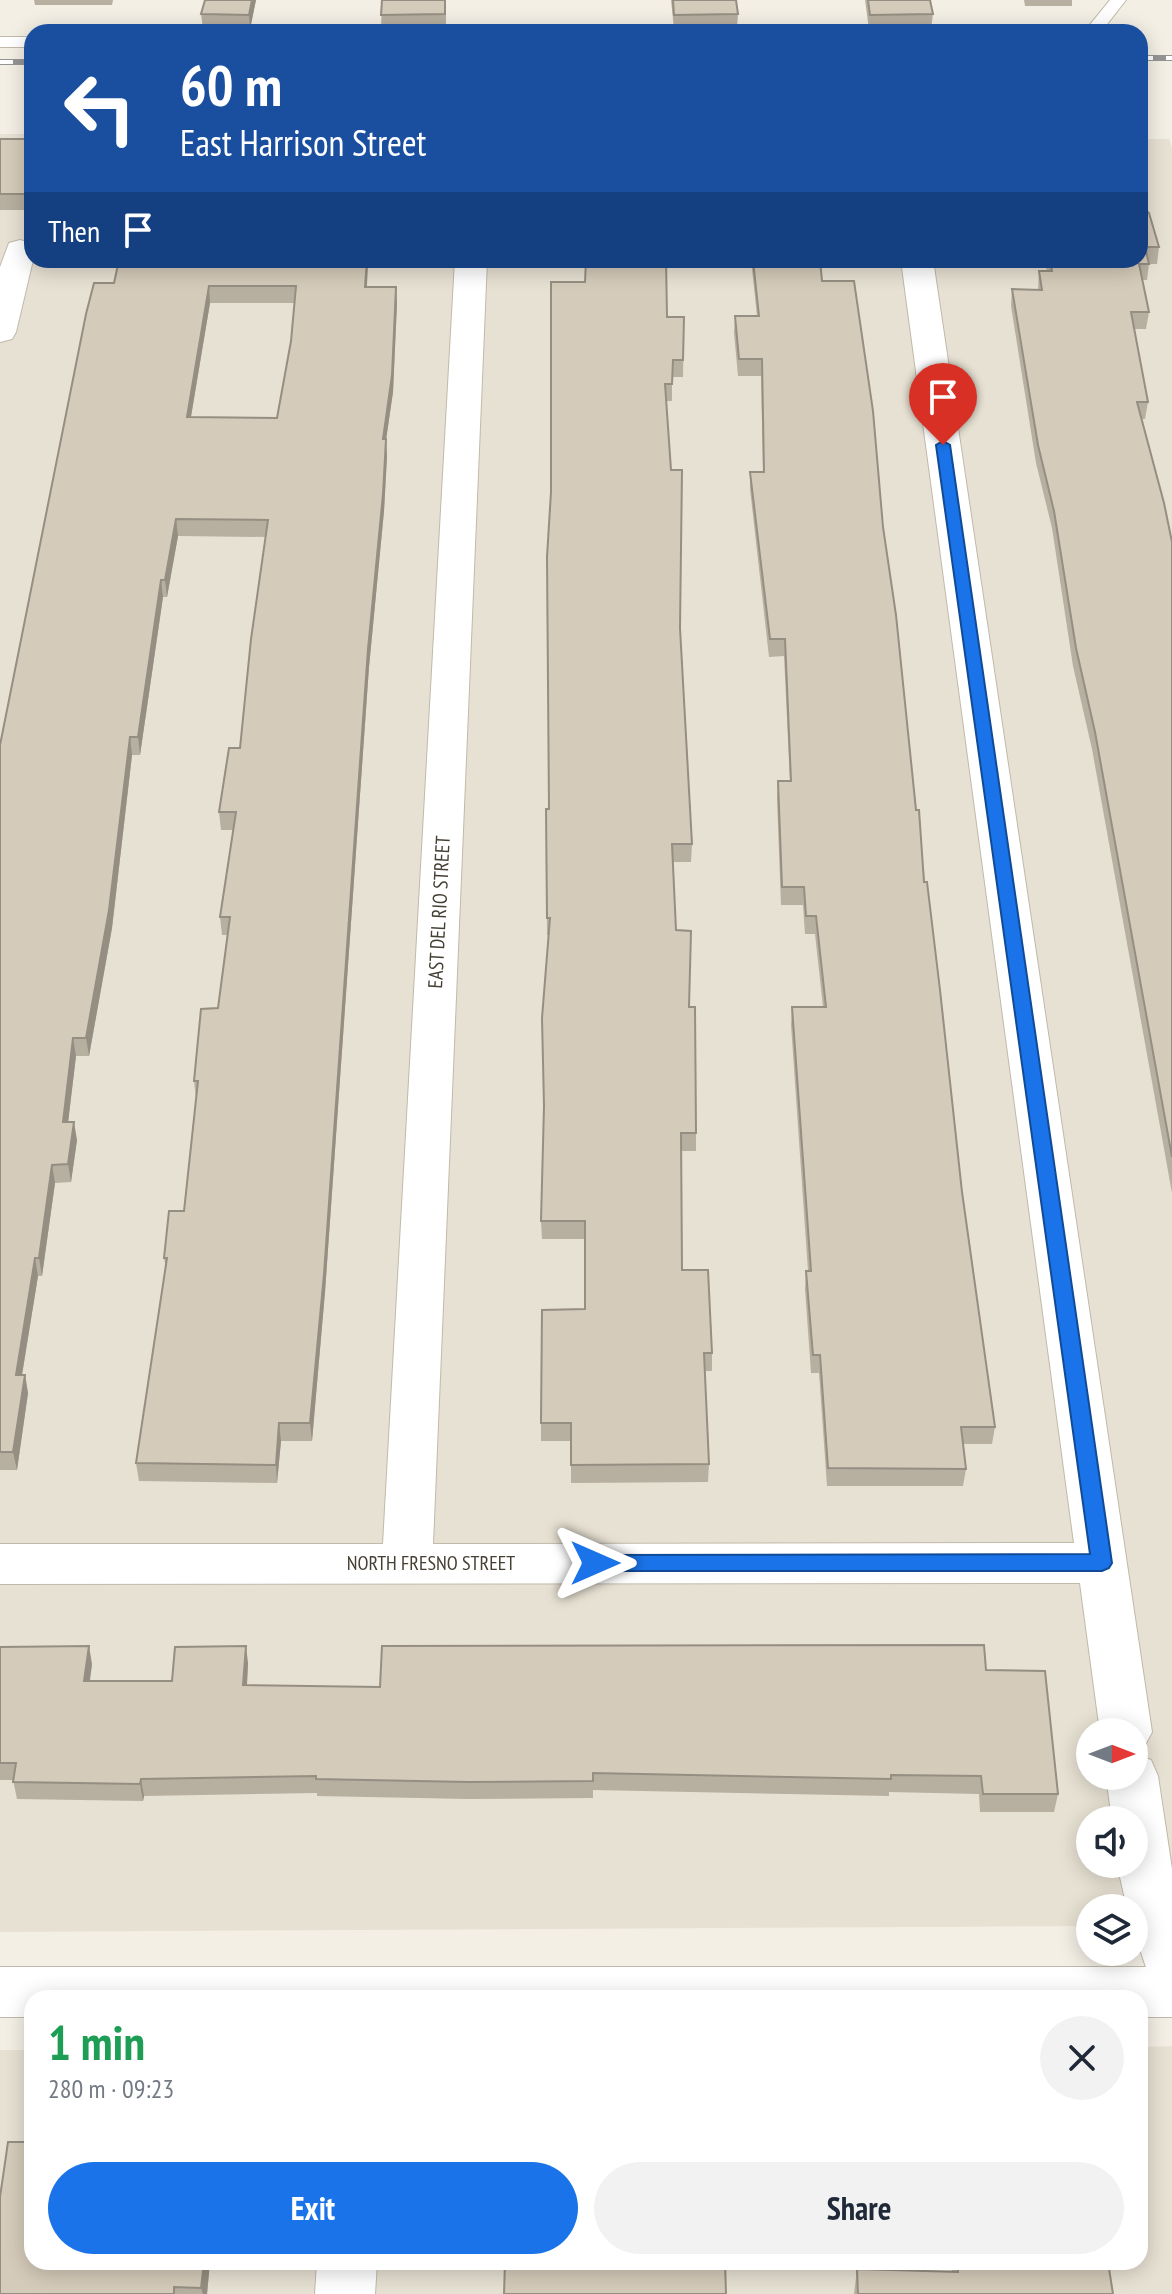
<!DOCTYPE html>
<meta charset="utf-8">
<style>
body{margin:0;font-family:"PT Sans Narrow",sans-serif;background:#f2f2f3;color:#1f2937;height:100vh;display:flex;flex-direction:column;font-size:30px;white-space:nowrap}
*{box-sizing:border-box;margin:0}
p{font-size:26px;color:#747a83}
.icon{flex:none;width:44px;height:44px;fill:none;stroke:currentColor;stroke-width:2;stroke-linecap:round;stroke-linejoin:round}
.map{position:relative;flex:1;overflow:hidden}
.drawer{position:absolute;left:24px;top:1990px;width:1124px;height:280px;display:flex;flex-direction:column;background:#fff;border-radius:24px;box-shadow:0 4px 20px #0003}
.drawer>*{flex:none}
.banner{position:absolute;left:24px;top:24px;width:1124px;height:244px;border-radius:24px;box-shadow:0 4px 20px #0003;background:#1a4fa0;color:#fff;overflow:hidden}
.needle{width:52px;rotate:90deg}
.buttons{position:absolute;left:1076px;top:1718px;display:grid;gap:16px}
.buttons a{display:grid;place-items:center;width:72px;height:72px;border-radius:50%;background:#fff;box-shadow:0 4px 20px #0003;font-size:40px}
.pin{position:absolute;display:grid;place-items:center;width:68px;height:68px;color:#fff;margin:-82px -34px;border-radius:50% 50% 50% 0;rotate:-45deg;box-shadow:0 0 8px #0007}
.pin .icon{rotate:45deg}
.me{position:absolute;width:88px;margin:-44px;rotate:90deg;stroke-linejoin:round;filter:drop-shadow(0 0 6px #0008)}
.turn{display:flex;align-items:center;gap:28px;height:168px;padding:0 24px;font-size:36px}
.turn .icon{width:104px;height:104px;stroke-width:2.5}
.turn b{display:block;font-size:56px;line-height:68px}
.then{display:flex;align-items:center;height:76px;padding:0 24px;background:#0003;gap:16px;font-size:30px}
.round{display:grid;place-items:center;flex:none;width:84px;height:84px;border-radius:42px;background:#f2f2f3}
.overview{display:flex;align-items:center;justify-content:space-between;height:136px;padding:0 24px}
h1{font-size:48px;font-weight:700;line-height:60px;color:#1e9e55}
.cta{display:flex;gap:16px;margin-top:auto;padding:16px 24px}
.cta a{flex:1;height:92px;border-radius:48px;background:#1a73e8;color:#fff;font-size:32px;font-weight:700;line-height:92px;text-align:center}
.cta a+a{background:#f2f2f3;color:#1f2937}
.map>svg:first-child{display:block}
.residential{fill:#e7e1d3;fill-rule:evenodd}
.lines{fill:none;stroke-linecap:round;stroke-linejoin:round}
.service-casing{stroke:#c1baaa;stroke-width:2}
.minor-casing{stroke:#c1baaa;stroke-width:2}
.tertiary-casing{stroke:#c1baaa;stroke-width:2}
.service{fill:#fff;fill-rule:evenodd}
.minor{fill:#fff;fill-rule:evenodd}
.tertiary{fill:#fff;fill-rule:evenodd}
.rail-casing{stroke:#959595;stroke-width:6}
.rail{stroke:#fff;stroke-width:4;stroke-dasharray:13;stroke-linecap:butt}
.wall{fill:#b7afa0;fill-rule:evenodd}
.shaded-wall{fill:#958e82}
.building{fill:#d5cbba;stroke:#958e82;stroke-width:2;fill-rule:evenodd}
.route{fill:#1a73e8;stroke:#114b97;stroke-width:2}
.labels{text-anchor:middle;stroke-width:8;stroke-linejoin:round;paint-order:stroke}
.street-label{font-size:20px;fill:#453f34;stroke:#fff}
</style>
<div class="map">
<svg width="1172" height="2294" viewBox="0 0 1172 2294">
<rect width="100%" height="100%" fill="#f3efe5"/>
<!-- residential -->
<path class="residential" d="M0,134H32V260H1140V139H1169L1172,148V1926L1134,1908H1090V1926L0,1932ZM1090,1732H1134V1776H1090ZM1090,1820H1134V1864H1090Z
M1172,2046V2294H0V2050H32V2262H1140V2047Z"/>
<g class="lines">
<defs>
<path id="service" d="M1110,0H1126L1101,32H1084Z
M0,37H32V47H0Z"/>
<path id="minor" d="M20,240L31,243L33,260L16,332L12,339L0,342V267L9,243Z
M455,260H487L433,1544L1074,1543L901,260H933L1152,1732L1144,1747L1134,1751V1732H1100L1080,1583L0,1584V1544H383Z
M1134,1754L1151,1760L1158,1776L1172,1869V1993L1152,1985L1134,1932V1908H1127L1117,1864H1134V1820H1112L1106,1776H1134Z
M317,2262H377L375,2294H315Z"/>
<path id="tertiary" d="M0,1967H1172V2017H1140V1998H32V2017H0Z"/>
</defs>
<!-- service casing -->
<use href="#service" class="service-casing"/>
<!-- minor casing -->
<use href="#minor" class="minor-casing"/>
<!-- tertiary casing -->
<use href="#tertiary" class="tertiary-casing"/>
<!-- service -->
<use href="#service" class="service"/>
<!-- minor -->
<use href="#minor" class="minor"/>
<!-- tertiary -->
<use href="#tertiary" class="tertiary"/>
<defs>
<path id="rail" d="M1140,58H1172
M0,62H32"/>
</defs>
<!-- rail casing -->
<use href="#rail" class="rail-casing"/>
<!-- rail -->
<use href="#rail" class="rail"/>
</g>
<!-- wall -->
<path class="wall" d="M34,0H113L112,5H35Z
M256,0L250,29H203L201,14Z
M382,0H446V29H381Z
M671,0H736L738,14L737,28L674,29Z
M865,0H930L933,14L931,29H869Z
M1024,0H1072V6H1025Z
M0,139H32V210H0Z
M1140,205L1159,247L1157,264H1149L1147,280H1142L1149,312L1146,329H1134L1148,402L1145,419H1142L1172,542V1193L1092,749L1073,666L1052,528L1036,463L1011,306L1012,289L1038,290L1039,271H1047L1044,260H1140Z
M368,260L367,287H396L397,303L393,392L386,440L387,456L384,511L369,667L325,1292L312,1441H281L277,1483L139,1481L136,1463L166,1269L164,1258L184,1211L196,1099L194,1081L218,1008L227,935H222L220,917L233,830H221L219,812L240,748L266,537L178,536L167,597H163L140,755H132L112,928L89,1056H76L68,1122L77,1140L71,1182L55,1183L42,1276H38L22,1375H25L28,1393L17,1470H0V745L114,283ZM210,303H295L291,341L277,418L191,417Z
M751,260H820L822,281L883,527L962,1192L995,1427L992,1444H963L966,1469L963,1486H827L819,1373H811L805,1289L806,1271H808L791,1025L792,1007H823L815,934H805L803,905H781L777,799L778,781H790L784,656L769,657L750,489V472H763L761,376H738L734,333L735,316H757Z
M585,282L667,317H684L683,377H672V401H666L692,844L691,862H673L676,930L689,1007L696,1133V1151H681L682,1270L712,1353V1371H704L709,1464L708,1482L571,1483V1441H541V1423L585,1309V1239H542L541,1221L549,935H547L546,809H549Z
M0,1647L92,1664L90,1681H172L248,1663L247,1685L380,1687L986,1670L1058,1794L1054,1812H980L979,1794L889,1792V1796L593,1790V1798L469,1799L317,1796V1793L144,1796L143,1801L17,1799L13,1780H0Z
M210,2262L207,2294H0Z
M951,2262H1108L1113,2294H854L857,2269L952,2272Z"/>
<!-- shaded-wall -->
<path class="shaded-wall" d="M252,0H256L250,29L249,15Z
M367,260H368L366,304L365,287Z
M209,286L210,303L188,434L187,417Z
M396,287L397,303L393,392L386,440L387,456L384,511L369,667L325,1292L312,1441L310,1423L383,439Z
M176,519L178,536L167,597L165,580Z
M161,580L163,597L140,755L138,737Z
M130,737L132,755L112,928L89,1056L86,1038Z
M73,1038L76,1056L66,1140L63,1122Z
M74,1122L77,1140L71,1182L68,1164Z
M52,1165L55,1183L42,1276L39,1258Z
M35,1258L38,1276L19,1393L16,1375Z
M25,1375L28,1393L17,1470L13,1452Z
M279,1423L281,1441L277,1483L276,1465Z
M89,1646L92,1664L87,1699L84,1681Z
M246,1646L248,1663L246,1703L243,1685Z
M141,1779L144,1796L143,1801L140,1784Z
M204,2262H210L207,2294H203L201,2288Z"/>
<!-- building -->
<path class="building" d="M205,0H252L249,15L201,14Z
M382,0H445V14L381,15Z
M673,0H736L738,14L674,15Z
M868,0H930L933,14L870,15Z
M0,139H32V194H0Z
M1140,205L1149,213L1159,247H1145L1149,264H1139L1149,312H1131L1148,402H1137L1164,503L1172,542V1157L1095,732L1076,648L1054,511L1038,445L1012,289L1042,290L1039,271H1052L1050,260H1140Z
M119,260H367L365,287H396L392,375L383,439H386L383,494L368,649L324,1274L310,1423H279L276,1465L136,1463L167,1258H164L169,1211H184L198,1081H194L201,1009L218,1008L230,917H220L236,812H219L229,748H240L251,639L268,520L176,519L165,580H161L138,737H130L109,910L86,1038H73L63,1122H74L68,1164L52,1165L39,1258H35L16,1375H25L13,1452H0V745L86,314L94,283H114ZM209,286H296L291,341L277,418L187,417Z
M586,260H666L667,317H684L683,360H673L672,384H665L671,470H682L680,628L692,844H672L676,930L691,931L689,1007H695L696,1133H681L682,1270H708L712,1353H704L709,1464L571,1465V1423H541L542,1310L585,1309V1221H541L544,1106L542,1018L550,918H547L546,809H549L547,557L551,492V282H585Z
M753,260H820L822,281H854L873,411L883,527L896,615L916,810H919L924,882H927L940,990L962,1192L995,1427H961L966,1469L828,1468L820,1355H813L806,1271H811L792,1007H826L816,916H806L804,887H782L778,781H791L785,639H770L750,472H764L762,359H739L735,316H759Z
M984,1645L986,1670L1045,1671L1058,1794H983L981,1776L891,1775V1779L593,1773V1781L468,1782L316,1779V1776L141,1779L140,1784L13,1782L16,1763H0V1647L89,1646L84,1681H172L175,1647L246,1646L243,1685L380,1687L382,1646Z
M8,2142H32V2262H204L201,2288L174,2287V2294H0V2197Z
M505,2262H725L726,2294H504Z
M957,2262H1108L1113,2294H858L857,2269L958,2272Z"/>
<!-- route -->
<path class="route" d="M943,441L950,445L1112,1563L1109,1568L1102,1571H595L588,1569L585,1563L588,1557L595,1555L1090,1554L936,445Z"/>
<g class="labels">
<!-- street labels -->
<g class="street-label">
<text transform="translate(439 912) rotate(-87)" y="7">EAST DEL RIO STREET</text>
<text x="431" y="1570">NORTH FRESNO STREET</text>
</g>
</g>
</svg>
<div class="buttons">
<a><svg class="needle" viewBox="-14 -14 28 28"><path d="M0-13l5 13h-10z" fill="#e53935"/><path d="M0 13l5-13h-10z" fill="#747a83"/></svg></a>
<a><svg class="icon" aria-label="sound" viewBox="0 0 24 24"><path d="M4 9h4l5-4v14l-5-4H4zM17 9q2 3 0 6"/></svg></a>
<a><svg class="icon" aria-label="layers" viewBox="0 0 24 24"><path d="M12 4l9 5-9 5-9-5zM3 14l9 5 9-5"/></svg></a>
</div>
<div class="pin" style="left:943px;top:445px;background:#d93025"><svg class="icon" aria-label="arrive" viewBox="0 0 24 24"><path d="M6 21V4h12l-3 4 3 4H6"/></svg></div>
<svg class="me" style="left:595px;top:1563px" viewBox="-20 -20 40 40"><path d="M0-17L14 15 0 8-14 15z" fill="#1a73e8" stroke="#fff" stroke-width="4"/></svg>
<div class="banner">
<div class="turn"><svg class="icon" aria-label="left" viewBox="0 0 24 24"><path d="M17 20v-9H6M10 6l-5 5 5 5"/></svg><div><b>60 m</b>East Harrison Street</div></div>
<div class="then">Then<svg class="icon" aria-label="arrive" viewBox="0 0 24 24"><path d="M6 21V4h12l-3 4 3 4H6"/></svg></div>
</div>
<section class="drawer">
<div class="overview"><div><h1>1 min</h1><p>280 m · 09:23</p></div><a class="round"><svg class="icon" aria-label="close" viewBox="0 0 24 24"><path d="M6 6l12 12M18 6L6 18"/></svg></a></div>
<div class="cta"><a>Exit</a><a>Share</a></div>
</section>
</div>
